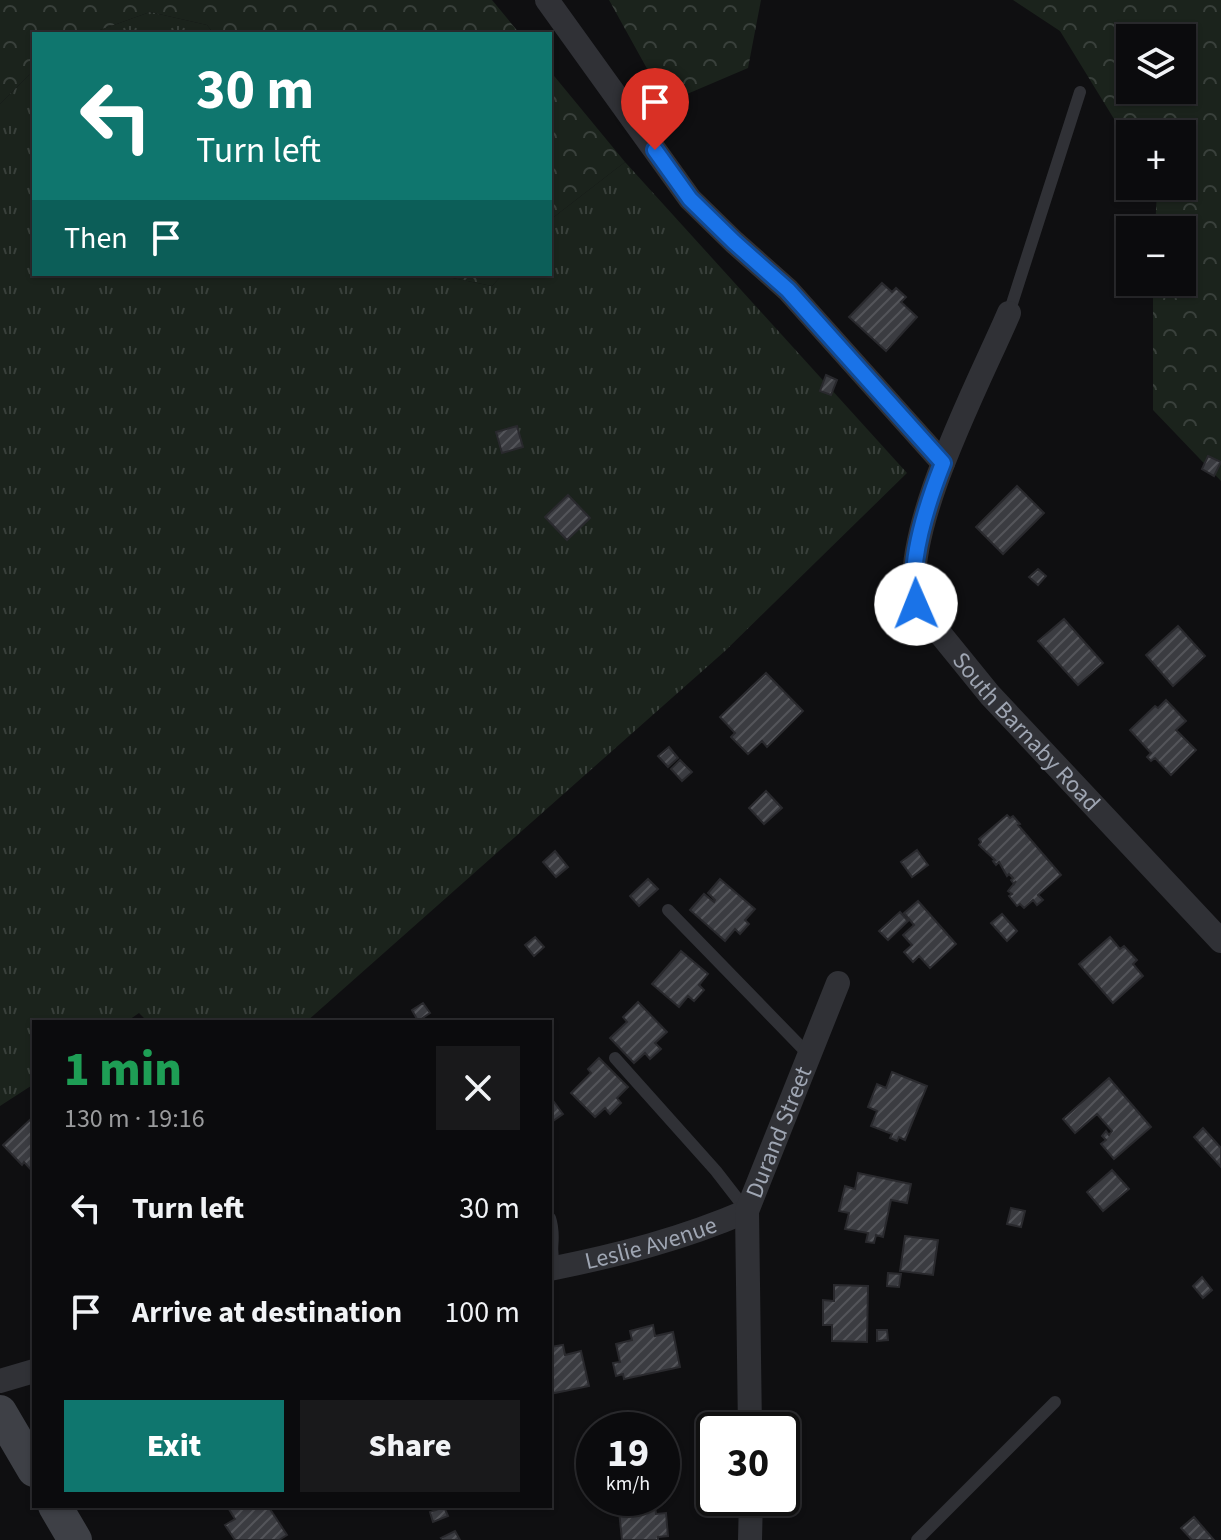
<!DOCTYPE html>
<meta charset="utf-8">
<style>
body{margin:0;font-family:"Source Sans 3",sans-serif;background:#19191b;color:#f1f3f6;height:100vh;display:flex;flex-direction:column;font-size:30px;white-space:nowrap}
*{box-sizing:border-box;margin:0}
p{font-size:26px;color:#9a9b9d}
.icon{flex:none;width:44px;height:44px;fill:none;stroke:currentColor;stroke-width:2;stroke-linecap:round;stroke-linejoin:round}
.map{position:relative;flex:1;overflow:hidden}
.sheet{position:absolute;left:32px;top:1020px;width:520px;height:488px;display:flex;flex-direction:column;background:#0b0b0d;border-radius:0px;box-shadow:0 2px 6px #0004,0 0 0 2px #2b2b2e}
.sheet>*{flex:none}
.guide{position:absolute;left:32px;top:32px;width:520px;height:244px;border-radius:0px;box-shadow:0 2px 6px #0004,0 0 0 2px #2b2b2e;background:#0f766e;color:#fff;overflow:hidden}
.buttons{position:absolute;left:1116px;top:24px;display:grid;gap:16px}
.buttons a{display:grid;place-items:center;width:80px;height:80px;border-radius:0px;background:#0b0b0d;box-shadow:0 2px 6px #0004,0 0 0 2px #2b2b2e;font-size:40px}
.speed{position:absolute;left:576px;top:1412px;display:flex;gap:16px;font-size:40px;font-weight:700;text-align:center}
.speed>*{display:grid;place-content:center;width:104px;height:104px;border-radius:50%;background:#0b0b0d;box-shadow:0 2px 6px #0004,0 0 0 2px #2b2b2e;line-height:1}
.speed small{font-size:20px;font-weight:400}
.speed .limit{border:4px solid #111;border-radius:12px;background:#fff;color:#111}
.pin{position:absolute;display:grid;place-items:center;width:68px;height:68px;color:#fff;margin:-82px -34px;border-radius:50% 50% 50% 0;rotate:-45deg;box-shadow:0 0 8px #0007}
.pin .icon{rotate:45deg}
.me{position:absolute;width:88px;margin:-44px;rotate:359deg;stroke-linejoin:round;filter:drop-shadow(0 0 6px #0008)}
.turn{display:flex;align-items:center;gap:28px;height:168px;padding:0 32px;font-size:36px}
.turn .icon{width:104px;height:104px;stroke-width:2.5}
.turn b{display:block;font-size:56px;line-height:68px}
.then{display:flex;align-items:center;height:76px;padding:0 32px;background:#0003;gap:16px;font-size:30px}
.round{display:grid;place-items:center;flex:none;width:84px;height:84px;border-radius:0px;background:#19191b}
.headline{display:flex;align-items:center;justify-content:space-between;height:136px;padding:0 32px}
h1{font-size:48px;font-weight:800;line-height:60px;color:#1e9e55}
.primary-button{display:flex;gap:16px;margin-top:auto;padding:16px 32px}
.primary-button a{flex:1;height:92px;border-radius:0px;background:#0f766e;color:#fff;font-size:32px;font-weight:800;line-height:92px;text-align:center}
.primary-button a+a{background:#19191b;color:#f1f3f6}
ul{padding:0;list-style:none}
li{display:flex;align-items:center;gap:24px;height:104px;padding:0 32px}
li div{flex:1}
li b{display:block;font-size:30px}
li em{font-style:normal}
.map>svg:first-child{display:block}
.forest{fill:url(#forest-crowns);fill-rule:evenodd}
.park{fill:url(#park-tufts)}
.building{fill:url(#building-hatch);stroke:#29292d;stroke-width:2}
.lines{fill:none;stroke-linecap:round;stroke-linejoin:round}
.lane{stroke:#303136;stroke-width:12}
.street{stroke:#303136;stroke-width:24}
.secondary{stroke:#3e4046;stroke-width:34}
.route-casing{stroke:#114b97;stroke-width:20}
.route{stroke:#1a73e8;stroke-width:14}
.labels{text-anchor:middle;stroke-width:8;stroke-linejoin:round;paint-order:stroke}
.street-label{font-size:24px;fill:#9fa6b3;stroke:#0a0a0c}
</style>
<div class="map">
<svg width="1221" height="1540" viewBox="0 0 1221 1540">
<defs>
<pattern id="forest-crowns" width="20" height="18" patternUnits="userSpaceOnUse" patternTransform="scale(2)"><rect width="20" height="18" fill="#1b231c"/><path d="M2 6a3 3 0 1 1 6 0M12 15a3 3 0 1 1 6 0" fill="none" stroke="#39403b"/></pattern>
<pattern id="park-tufts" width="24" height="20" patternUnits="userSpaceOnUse" patternTransform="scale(2)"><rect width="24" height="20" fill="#1b231c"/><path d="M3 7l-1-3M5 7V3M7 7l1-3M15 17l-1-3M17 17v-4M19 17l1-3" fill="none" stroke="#39403b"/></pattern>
<pattern id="building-hatch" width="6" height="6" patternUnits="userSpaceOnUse" patternTransform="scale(2)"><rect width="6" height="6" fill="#3b3c41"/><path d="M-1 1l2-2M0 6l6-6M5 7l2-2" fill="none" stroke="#54555a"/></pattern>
</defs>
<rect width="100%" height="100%" fill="#0f0f11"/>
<!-- forest -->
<path class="forest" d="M0,0H492L520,34H214L207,25L150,12L89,34H34V70L0,104Z
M609,0H761L748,68L666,103Z
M1013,0H1221V481L1153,410V282H1182V230H1155L1157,190L1155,186H1182V134H1130V145L1060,31ZM1130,38H1182V90H1130Z
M550,71L625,162L550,220Z
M433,274H503L492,286Z"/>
<!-- park -->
<path class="park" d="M150,12L207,25L214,34H89Z
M34,70V274H433L492,286L503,274H550V220L625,162L907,473L725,651L306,1022H148L139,1013L126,1022H34V1084L0,1106V104Z"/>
<!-- building -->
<path class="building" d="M882,283L892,292L896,288L906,297L901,302L917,317L886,351L849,317Z
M826,375L837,380L831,395L820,391Z
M517,426L523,447L502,453L496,432Z
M1208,456L1221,462L1214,476L1202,469Z
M1017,486L1044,513L1003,554L976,527Z
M568,495L590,518L567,540L545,517Z
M1038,569L1046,576L1038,585L1029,577Z
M1064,619L1103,663L1078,685L1038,641Z
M1178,626L1205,656L1173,686L1146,655Z
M766,673L803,711L767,747L762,741L748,754L731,737L735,733L720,717Z
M1166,700L1186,721L1176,730L1196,750L1171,775L1155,758L1151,761L1147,757L1151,753L1130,730L1155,706L1158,708Z
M669,747L678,758L668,767L658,756Z
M680,760L692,772L682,781L671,769Z
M766,791L782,808L764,824L749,808Z
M1007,815L1010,818L1013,816L1020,824L1018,825L1061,875L1038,895L1043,900L1037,905L1033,900L1024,908L1020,904L1017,906L1009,896L1012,894L1008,891L1016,881L1014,884L1011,880L1013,878L1009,874L1007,876L999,862L996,865L993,861L995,860L979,845L981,842L979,839Z
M917,850L928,865L912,877L901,862Z
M555,851L568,867L556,877L543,862Z
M648,879L658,889L639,906L630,896Z
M720,879L755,909L745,920L749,924L740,934L735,929L725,941L690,910L704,894L714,902L715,900L708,893Z
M918,901L956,944L930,968L919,956L913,962L904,952L912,945L903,935L914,925L904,913Z
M900,912L908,921L888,940L879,931Z
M1002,914L1017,931L1007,941L991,923Z
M535,937L544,947L534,956L525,945Z
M1110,937L1120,949L1124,946L1137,960L1133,964L1143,976L1113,1003L1079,964Z
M681,951L708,974L699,985L704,990L694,1001L688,996L679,1007L652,984Z
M638,1002L667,1032L655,1043L661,1049L650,1059L645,1053L634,1063L610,1038L627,1022L623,1017Z
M423,1003L430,1013L418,1021L412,1010Z
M599,1058L628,1087L617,1098L621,1103L610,1114L605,1108L595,1117L571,1093L591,1073L588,1069Z
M892,1072L927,1086L905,1140L899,1137L897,1141L890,1138L892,1134L871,1126L877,1111L868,1107L877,1084L886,1088Z
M1109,1078L1151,1127L1114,1159L1101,1144L1106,1140L1102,1136L1106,1131L1109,1135L1112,1131L1097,1114L1075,1133L1063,1119Z
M551,1098L563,1114L550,1123V1099Z
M34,1116V1173L24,1162L22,1165L3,1145Z
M1203,1128L1221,1148V1167L1194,1137Z
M1112,1170L1129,1189L1103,1211L1087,1192Z
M858,1173L911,1184L907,1203L891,1200L883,1237L876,1235L874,1243L866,1242L868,1233L845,1229L849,1213L839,1211L845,1186L855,1189Z
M1011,1208L1025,1211L1021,1227L1007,1224Z
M905,1236L938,1240L933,1275L900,1271Z
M888,1273L901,1274L899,1287L887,1286Z
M1202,1277L1212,1290L1203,1298L1193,1286Z
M834,1285L868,1286L867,1342L832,1341V1325H823V1300L834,1301Z
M653,1325L655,1336L673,1332L680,1367L624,1379L623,1374L616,1376L613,1363L620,1362L616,1344L632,1340L630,1331Z
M877,1330H887L888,1340L877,1341Z
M563,1345L565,1355L581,1351L589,1386L550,1394V1347Z
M622,1498H654L656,1514L666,1513L668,1536L658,1537V1540H622L618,1501L622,1500Z
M227,1506H268L287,1535L279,1540H235L225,1525L235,1519Z
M444,1507L448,1516L433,1522L430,1512Z
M1194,1517L1214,1540H1192L1181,1528Z
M455,1531L460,1540H443L441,1538Z"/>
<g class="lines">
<!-- lane -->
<path class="lane" d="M1009,313L1080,92
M668,910L809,1055
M615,1058L716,1171L747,1211
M550,1218C557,1240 548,1247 555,1268
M917,1540L1055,1402"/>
<!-- street -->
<g class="street">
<path d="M547,0L690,199L734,242L788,290L943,463"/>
<path id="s1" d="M1009,313C979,383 900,531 916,604L990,695L1221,941"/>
<path id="s2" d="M550,1269C619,1255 682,1239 747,1211"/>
<path d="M0,1381L34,1371"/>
<path id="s3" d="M750,1430L747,1211L838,983"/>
<path d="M750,1540L751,1498"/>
</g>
<!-- secondary -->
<path class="secondary" d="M0,1412L34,1470
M55,1506L75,1540"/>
</g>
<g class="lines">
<defs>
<path id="route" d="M655,150L690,199L734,242L788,290L943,463C928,501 907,564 916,604"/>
</defs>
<!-- route casing -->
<use href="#route" class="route-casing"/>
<!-- route -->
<use href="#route" class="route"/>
</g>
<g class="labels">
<!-- street labels -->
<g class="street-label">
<text dy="8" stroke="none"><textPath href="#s1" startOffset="478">South Barnaby Road</textPath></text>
<text dy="8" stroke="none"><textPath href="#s3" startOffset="304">Durand Street</textPath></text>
<text dy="8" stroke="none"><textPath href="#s2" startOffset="104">Leslie Avenue</textPath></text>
</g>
</g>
</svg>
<div class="buttons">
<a><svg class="icon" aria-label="layers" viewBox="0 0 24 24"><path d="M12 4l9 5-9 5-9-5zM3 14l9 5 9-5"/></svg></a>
<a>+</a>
<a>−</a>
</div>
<div class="speed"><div>19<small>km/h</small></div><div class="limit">30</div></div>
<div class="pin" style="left:655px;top:150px;background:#d93025"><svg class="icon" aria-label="arrive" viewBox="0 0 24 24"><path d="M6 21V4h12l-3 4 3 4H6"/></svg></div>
<svg class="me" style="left:916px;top:604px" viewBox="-20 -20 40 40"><circle r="19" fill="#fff"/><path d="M0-13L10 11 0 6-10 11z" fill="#1a73e8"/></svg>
<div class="guide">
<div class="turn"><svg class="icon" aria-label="left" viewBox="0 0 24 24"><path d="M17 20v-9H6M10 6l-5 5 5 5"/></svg><div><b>30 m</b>Turn left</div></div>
<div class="then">Then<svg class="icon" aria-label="arrive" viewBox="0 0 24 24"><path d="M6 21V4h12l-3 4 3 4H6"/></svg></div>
</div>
<section class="sheet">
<div class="headline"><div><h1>1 min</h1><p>130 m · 19:16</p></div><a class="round"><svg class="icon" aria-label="close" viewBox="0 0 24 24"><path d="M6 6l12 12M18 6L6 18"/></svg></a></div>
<ul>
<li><svg class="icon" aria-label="left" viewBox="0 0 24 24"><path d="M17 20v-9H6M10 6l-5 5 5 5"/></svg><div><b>Turn left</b></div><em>30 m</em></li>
<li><svg class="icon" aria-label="arrive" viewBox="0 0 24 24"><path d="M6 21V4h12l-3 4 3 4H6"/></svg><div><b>Arrive at destination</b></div><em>100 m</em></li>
</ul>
<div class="primary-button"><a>Exit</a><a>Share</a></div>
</section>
</div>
